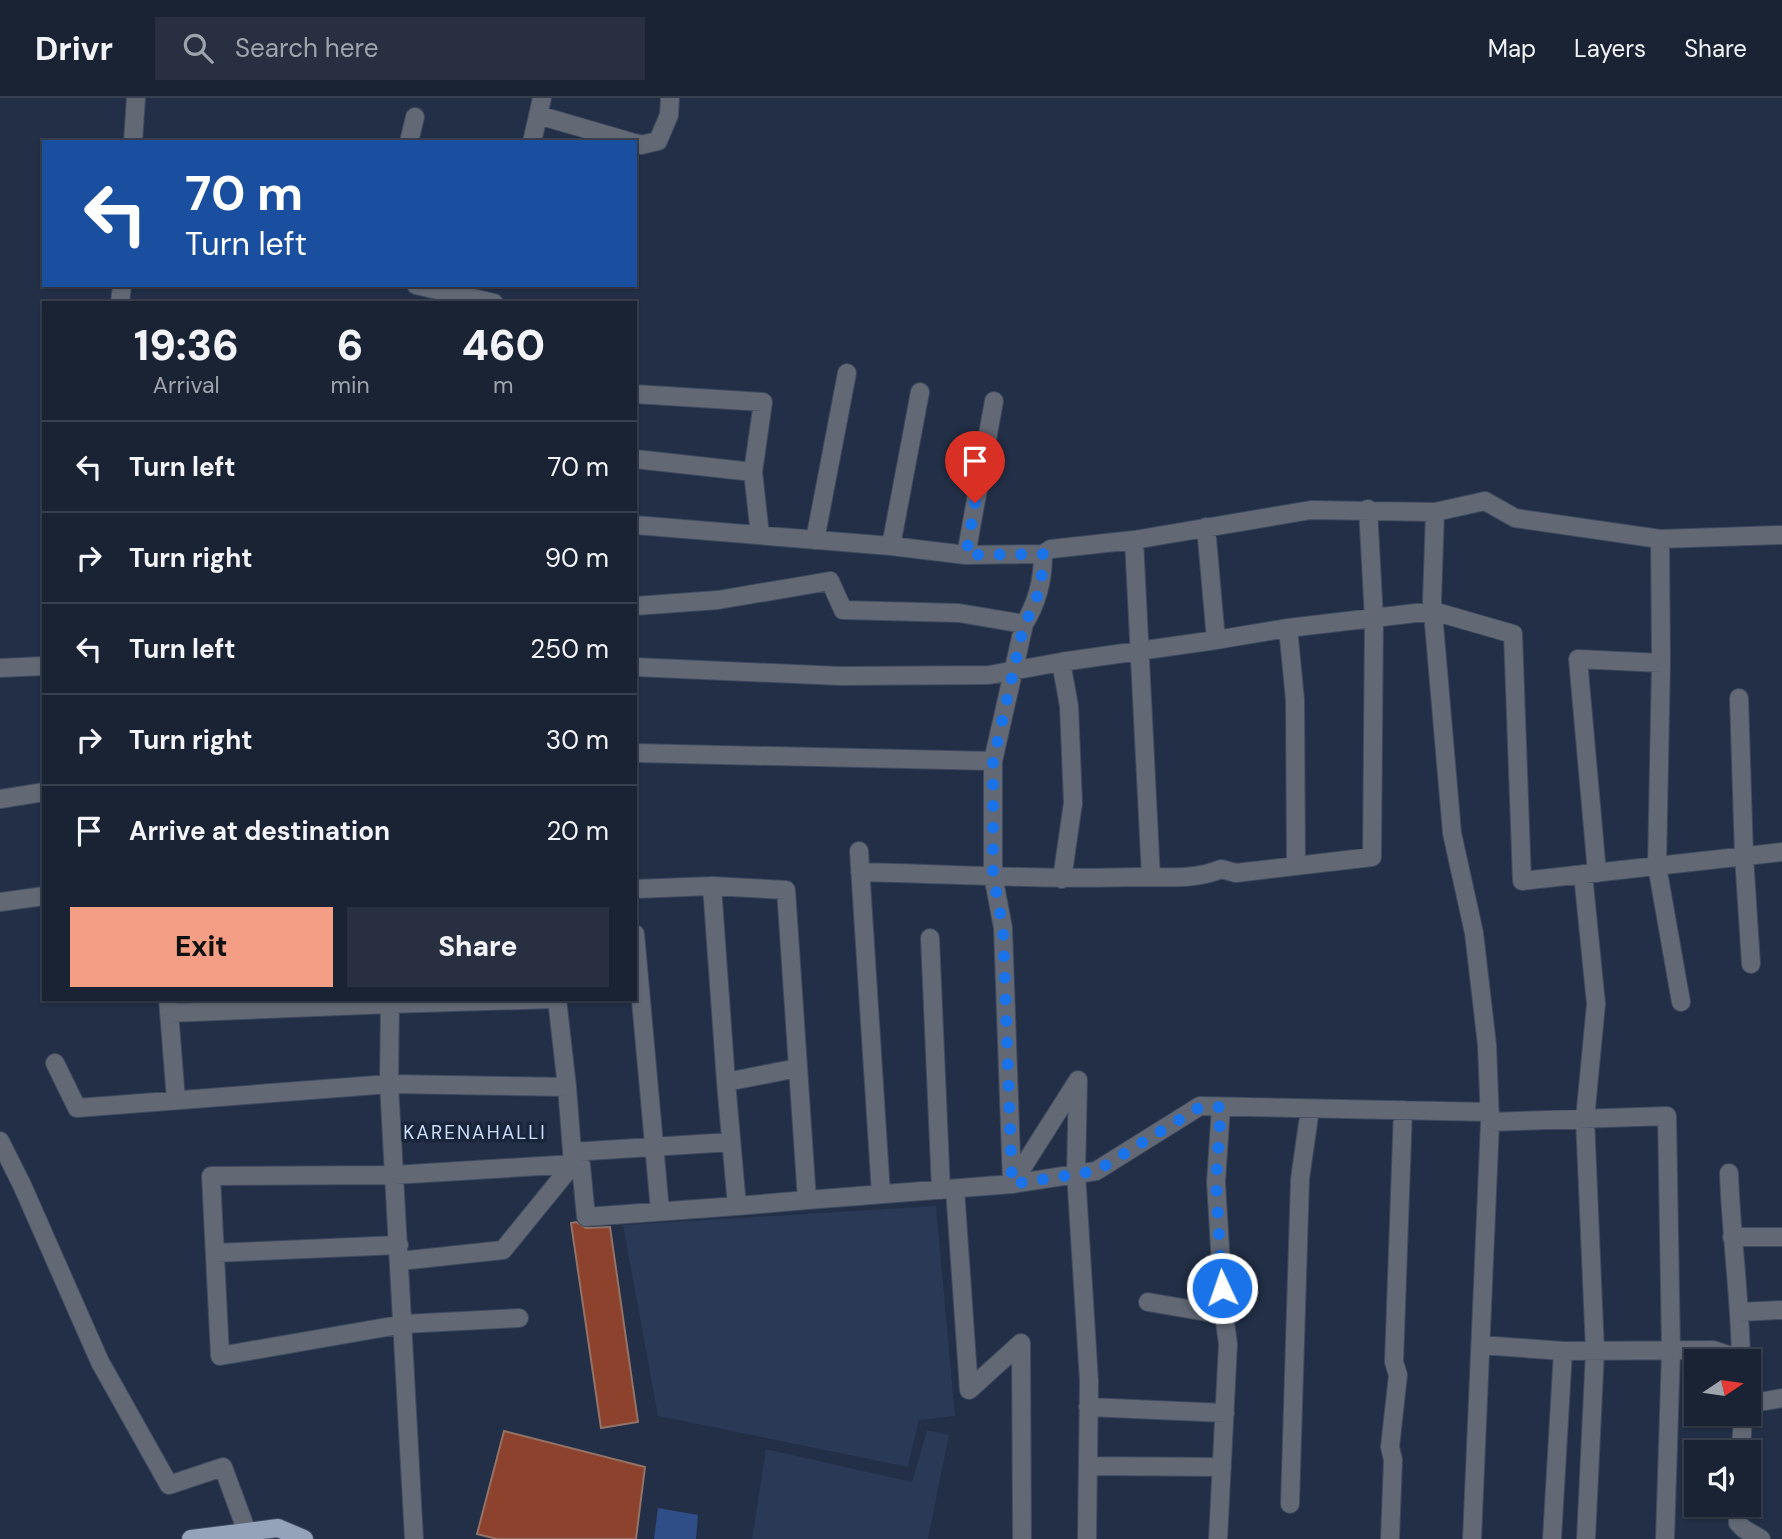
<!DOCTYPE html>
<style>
body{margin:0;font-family:"DM Sans",sans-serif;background:#272f40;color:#f1f3f6;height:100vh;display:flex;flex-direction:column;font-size:26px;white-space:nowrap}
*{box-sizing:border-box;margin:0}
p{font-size:23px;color:#9fa4ac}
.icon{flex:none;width:38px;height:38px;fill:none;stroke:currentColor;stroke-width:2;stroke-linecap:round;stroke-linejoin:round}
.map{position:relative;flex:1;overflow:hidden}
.panel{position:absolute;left:42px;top:203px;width:595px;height:700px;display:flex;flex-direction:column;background:#1a2334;border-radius:0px;box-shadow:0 2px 5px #0004,0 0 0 2px #38404f}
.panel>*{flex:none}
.hud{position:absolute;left:42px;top:42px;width:595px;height:147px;border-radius:0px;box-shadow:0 2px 5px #0004,0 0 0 2px #38404f;background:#1a4fa0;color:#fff;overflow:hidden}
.needle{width:46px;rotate:77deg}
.tools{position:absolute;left:1684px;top:1251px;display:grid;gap:14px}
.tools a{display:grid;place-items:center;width:77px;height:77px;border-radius:0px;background:#1a2334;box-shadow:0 2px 5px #0004,0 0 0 2px #38404f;font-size:35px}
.pin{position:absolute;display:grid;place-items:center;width:60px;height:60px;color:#fff;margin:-72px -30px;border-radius:50% 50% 50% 0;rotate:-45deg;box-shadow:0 0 7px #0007}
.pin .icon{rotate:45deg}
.me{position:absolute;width:77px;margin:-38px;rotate:357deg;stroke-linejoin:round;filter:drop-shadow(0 0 5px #0008)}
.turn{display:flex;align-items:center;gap:24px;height:147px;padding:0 28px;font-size:32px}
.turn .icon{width:91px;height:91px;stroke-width:2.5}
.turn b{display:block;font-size:49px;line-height:60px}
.eta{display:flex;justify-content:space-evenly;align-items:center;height:119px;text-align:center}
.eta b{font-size:42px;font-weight:800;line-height:49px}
.cta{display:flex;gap:14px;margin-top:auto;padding:14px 28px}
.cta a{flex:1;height:80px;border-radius:0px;background:#f49e86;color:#111;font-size:28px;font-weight:800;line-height:80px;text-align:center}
.cta a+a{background:#272f40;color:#f1f3f6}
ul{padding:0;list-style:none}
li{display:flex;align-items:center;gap:21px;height:91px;padding:0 28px;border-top:2px solid #38404f}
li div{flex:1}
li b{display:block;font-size:26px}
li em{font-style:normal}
header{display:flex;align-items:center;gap:42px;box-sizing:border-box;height:98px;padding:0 35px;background:#1a2334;border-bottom:2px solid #38404f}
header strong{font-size:33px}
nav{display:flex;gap:38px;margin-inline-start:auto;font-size:24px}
.search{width:490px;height:63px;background:#272f40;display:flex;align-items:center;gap:18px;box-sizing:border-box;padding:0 24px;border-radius:0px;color:#9fa4ac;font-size:26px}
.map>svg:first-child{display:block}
.built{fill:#293956}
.green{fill:#2f4d86}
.building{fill:#8c422d;stroke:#937268;stroke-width:2}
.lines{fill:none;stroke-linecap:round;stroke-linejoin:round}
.minor-casing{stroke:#3e4a5f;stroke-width:20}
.major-casing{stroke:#3e4a5f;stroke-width:20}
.minor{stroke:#626975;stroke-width:18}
.major{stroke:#94a2ba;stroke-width:18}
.route{stroke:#1a73e8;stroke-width:12;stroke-dasharray:0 21.6}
.labels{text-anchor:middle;stroke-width:7;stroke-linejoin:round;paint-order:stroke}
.neighbourhood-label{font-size:19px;letter-spacing:2px;fill:#ccdefc;stroke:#19253b}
</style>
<header>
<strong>Drivr</strong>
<div class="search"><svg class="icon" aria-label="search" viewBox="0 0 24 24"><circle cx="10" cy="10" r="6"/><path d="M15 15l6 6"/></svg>Search here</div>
<nav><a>Map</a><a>Layers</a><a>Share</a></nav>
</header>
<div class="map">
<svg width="1782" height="1441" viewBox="0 0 1782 1441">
<rect width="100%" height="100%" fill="#222f46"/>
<!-- built -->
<path class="built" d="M936,1108L955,1318L919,1322L908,1369L658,1318L623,1127Z
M927,1332L949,1337L928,1441H752L766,1351L912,1384Z"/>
<!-- green -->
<path class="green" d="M658,1410L698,1417L696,1441H654Z"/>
<!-- building -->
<path class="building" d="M576,1124L586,1130L610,1129L638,1324L601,1330L571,1125Z
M504,1333L645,1369L636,1441H497L477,1436Z"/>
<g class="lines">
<defs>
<path id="minor" d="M538,17L631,44
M133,44L136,0
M409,44L415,19
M532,44L542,0
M635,45L641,47L658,43L669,17L670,0
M416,187L494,205
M120,205L122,187
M635,296L763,304L753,374L760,437
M994,303L966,457L1043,456L1051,451L1134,442L1311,412L1435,414L1485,403L1515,420L1660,441L1782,437
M635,361L753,374
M1435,414L1432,503L1452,735L1474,835L1487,947L1490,1024L1472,1441
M635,427L891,448L966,457
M1206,429L1216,542L1288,530L1433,513L1513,536L1522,783L1782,754
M1660,441L1661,565L1657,768L1681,904
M815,442L847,275
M1134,442L1151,779
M891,448L920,294
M635,508L718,502L830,483L843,512L959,515L1024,526
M1288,530L1295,602L1296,767
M1061,564L1069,608L1073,705L1062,781
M635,569L840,578L989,577L1061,564L1216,542
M0,570L44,568
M1739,600L1744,758L1751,866
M635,655L993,663V777L1003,830L1012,1086L807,1102
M993,663L1024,526C1038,504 1043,481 1043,456
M0,701L44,694
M859,753L881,1096
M860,774C953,776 1045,782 1137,779C1164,779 1196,782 1221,771L1236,775L1372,759L1374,520L1368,411
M1597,775L1578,561L1661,565
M1583,776L1596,906L1585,1021L1595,1253L1586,1441
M635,791L712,788L786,792L807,1102L737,1108
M0,804L44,798
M635,836L660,1113
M930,840L941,1092
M168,901L176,1002
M390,901V906L553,901
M557,901L567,989L573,1066L581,1067L586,1119L737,1108L726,984L712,788
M170,915L390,906L389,986L414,1441
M55,965L77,1010L389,986L567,989
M1078,982L1076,1075L1089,1283L1087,1441
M726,984L798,970
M1221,1009L1216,1084L1224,1217
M1490,1024L1667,1018L1671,1252L1665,1441
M0,1043L22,1087L100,1264L169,1387L223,1369L247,1434
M572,1054L731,1044
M1729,1075C1731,1137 1740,1198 1741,1261
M1012,1086L1096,1073L1200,1008L1489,1014
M1012,1086L1078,982
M955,1091L969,1292L1021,1245L1022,1441
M1732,1139H1782
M215,1155L399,1147
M400,1163L503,1152L573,1066L394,1077L211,1078L220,1258L404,1226L519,1220
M1148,1204L1224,1217L1228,1246L1218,1441
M1740,1214L1782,1212
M1481,1247L1563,1253L1713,1252L1741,1261L1742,1264
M1748,1306L1782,1300
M1088,1309L1225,1315
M1741,1354L1743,1316
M1088,1368L1222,1369
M1290,1406L1300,1081L1310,1011
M1737,1407L1738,1425L1744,1431L1761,1441
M1390,1441L1393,1362L1390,1349L1398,1277L1394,1264L1403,1012
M1552,1441L1563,1253"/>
<path id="major" d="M191,1441L278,1430L304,1441"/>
</defs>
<!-- minor casing -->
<use href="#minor" class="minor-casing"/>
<!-- major casing -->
<use href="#major" class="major-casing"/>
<!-- minor -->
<use href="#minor" class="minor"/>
<!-- major -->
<use href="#major" class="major"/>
</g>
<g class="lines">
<!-- route -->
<path class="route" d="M975,405L966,457L1043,456C1043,481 1038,504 1024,526L993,663V777L1003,830L1012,1086L1096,1073L1200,1009H1221L1216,1084L1222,1190"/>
</g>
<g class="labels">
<!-- neighbourhood labels -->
<g class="neighbourhood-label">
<text x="475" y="1041">KARENAHALLI</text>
</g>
</g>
</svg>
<div class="tools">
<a><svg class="needle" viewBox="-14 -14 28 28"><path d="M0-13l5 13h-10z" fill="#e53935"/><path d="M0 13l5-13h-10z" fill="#9fa4ac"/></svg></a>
<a><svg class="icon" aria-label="sound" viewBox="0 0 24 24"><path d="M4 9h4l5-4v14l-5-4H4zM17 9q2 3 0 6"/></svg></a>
</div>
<div class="pin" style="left:975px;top:405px;background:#d93025"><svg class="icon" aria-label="arrive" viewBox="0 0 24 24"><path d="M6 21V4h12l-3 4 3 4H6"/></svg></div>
<svg class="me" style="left:1222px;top:1190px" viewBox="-20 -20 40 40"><circle r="17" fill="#1a73e8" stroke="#fff" stroke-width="3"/><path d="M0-11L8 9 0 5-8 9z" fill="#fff"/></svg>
<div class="hud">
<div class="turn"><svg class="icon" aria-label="left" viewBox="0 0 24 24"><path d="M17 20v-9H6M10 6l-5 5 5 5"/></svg><div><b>70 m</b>Turn left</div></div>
</div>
<section class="panel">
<div class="eta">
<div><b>19:36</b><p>Arrival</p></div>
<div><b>6</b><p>min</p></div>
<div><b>460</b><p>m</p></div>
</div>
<ul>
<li><svg class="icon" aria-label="left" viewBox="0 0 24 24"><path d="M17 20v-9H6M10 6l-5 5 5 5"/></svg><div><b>Turn left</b></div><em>70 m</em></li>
<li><svg class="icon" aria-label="right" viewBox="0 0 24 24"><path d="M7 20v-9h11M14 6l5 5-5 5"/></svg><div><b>Turn right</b></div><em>90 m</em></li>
<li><svg class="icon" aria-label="left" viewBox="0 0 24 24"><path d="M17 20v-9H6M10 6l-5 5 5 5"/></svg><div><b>Turn left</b></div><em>250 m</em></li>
<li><svg class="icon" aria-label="right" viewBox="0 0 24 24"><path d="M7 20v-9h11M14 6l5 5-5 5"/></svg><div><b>Turn right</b></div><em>30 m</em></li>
<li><svg class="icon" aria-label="arrive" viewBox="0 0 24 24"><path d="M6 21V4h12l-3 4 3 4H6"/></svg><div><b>Arrive at destination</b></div><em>20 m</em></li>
</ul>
<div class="cta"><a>Exit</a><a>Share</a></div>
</section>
</div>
